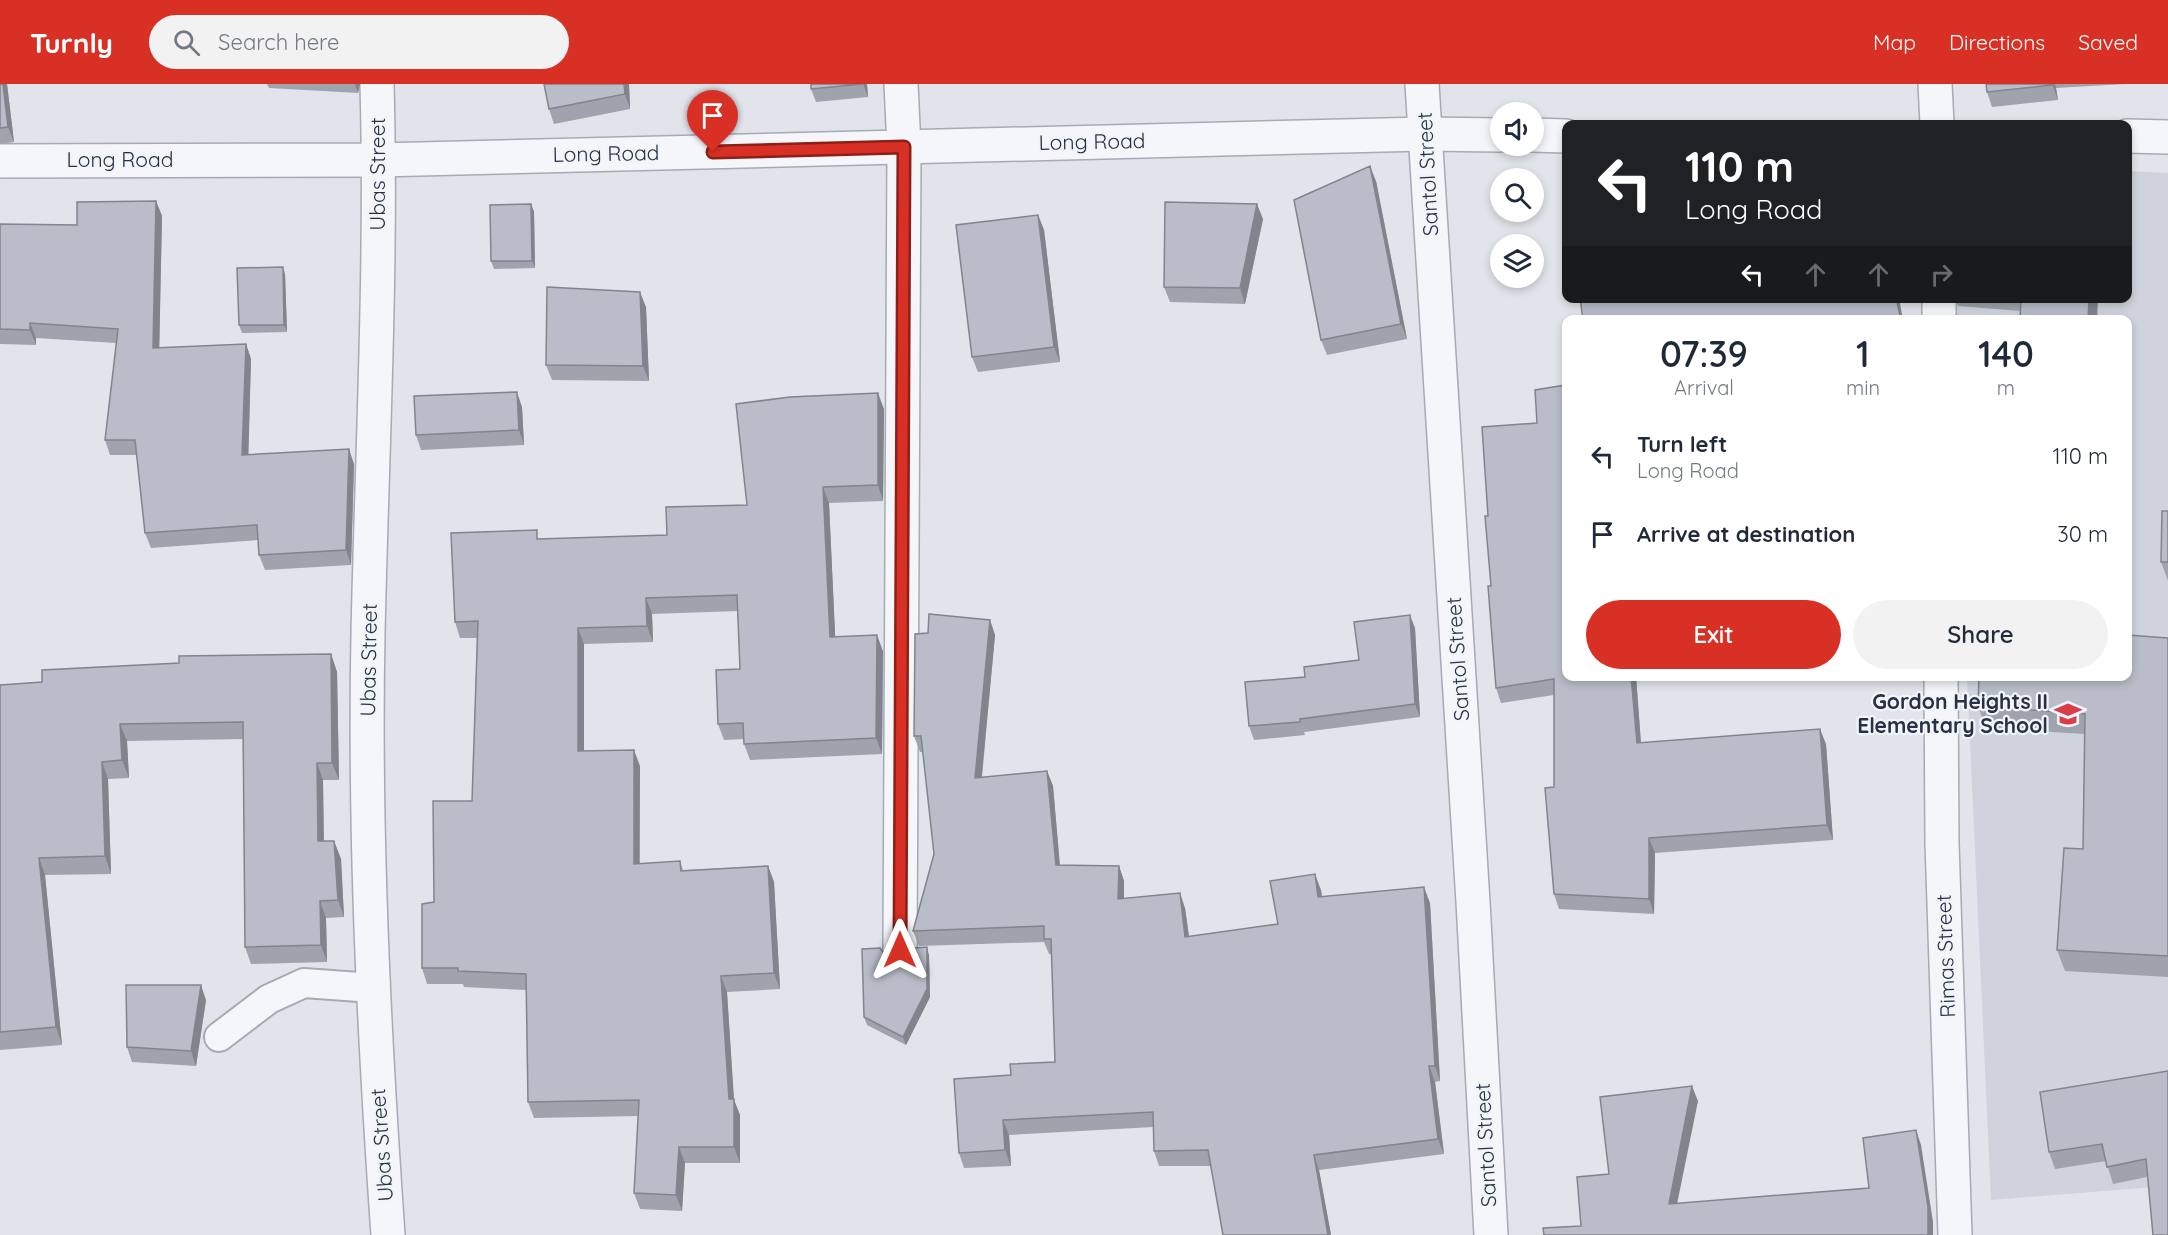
<!DOCTYPE html>
<style>
body{margin:0;font-family:Quicksand,sans-serif;background:#f2f2f3;color:#1f2937;height:100vh;display:flex;flex-direction:column;font-size:22px;white-space:nowrap}
*{box-sizing:border-box;margin:0}
p{font-size:20px;color:#747a83}
.icon{flex:none;width:33px;height:33px;fill:none;stroke:currentColor;stroke-width:2;stroke-linecap:round;stroke-linejoin:round}
.map{position:relative;flex:1;overflow:hidden}
.side{position:absolute;left:1562px;top:231px;width:570px;height:366px;display:flex;flex-direction:column;background:#fff;border-radius:12px;box-shadow:0 3px 9px #0003}
.side>*{flex:none}
.hud{position:absolute;left:1562px;top:36px;width:570px;height:183px;border-radius:12px;box-shadow:0 3px 9px #0003;background:#202124;color:#fff;overflow:hidden}
.tools{position:absolute;left:1490px;top:18px;display:grid;gap:12px}
.tools a{display:grid;place-items:center;width:54px;height:54px;border-radius:50%;background:#fff;box-shadow:0 3px 9px #0003;font-size:30px}
.pin{position:absolute;display:grid;place-items:center;width:51px;height:51px;color:#fff;margin:-62px -26px;border-radius:50% 50% 50% 0;rotate:-45deg;box-shadow:0 0 6px #0007}
.pin .icon{rotate:45deg}
.me{position:absolute;width:66px;margin:-33px;rotate:0deg;stroke-linejoin:round;filter:drop-shadow(0 0 4px #0008)}
.turn{display:flex;align-items:center;gap:21px;height:126px;padding:0 24px;font-size:27px}
.turn .icon{width:78px;height:78px;stroke-width:2.5}
.turn b{display:block;font-size:42px;line-height:51px}
.lanes{display:flex;align-items:center;height:57px;padding:0 24px;background:#0003;justify-content:center;gap:30px;direction:ltr}
.lanes .off{opacity:.35}
.eta{display:flex;justify-content:space-evenly;align-items:center;height:102px;text-align:center}
.eta b{font-size:36px;font-weight:600;line-height:42px}
.cta{display:flex;gap:12px;margin-top:auto;padding:12px 24px}
.cta a{flex:1;height:69px;border-radius:36px;background:#d93025;color:#fff;font-size:24px;font-weight:600;line-height:69px;text-align:center}
.cta a+a{background:#f2f2f3;color:#1f2937}
ul{padding:0;list-style:none}
li{display:flex;align-items:center;gap:18px;height:78px;padding:0 24px}
li div{flex:1}
li b{display:block;font-size:22px}
li em{font-style:normal}
header{display:flex;align-items:center;gap:36px;box-sizing:border-box;height:84px;padding:0 30px;background:#d93025;color:#fff}
header strong{font-size:28px}
nav{display:flex;gap:33px;margin-inline-start:auto;font-size:21px}
.search{width:420px;height:54px;background:#f2f2f3;display:flex;align-items:center;gap:15px;box-sizing:border-box;padding:0 21px;border-radius:33px;color:#747a83;font-size:22px}
.map>svg:first-child{display:block}
.built{fill:#cfd3dd}
.lines{fill:none;stroke-linecap:round;stroke-linejoin:round}
.service-casing{stroke:#a6aab6;stroke-width:32}
.minor-casing{stroke:#a6aab6;stroke-width:36}
.tertiary-casing{stroke:#a6aab6;stroke-width:36}
.service{stroke:#f5f6f9;stroke-width:28}
.minor{stroke:#f5f6f9;stroke-width:33}
.tertiary{stroke:#f5f6f9;stroke-width:33}
.wall{fill:#9ea3ad}
.shaded-wall{fill:#81848d}
.building{fill:#b8bdc9;stroke:#81848d;stroke-width:1.5}
.route-casing{stroke:#8d1f18;stroke-width:15}
.route{stroke:#d93025;stroke-width:10}
.labels{text-anchor:middle;stroke-width:4.5;stroke-linejoin:round;paint-order:stroke}
.street-label{font-size:21px;fill:#283044;stroke:#f1f4f8}
.poi-label{font-size:21px;font-weight:bold;fill:#283044;stroke:#f1f4f8;text-anchor:end}
</style>
<header>
<strong>Turnly</strong>
<div class="search"><svg class="icon" aria-label="search" viewBox="0 0 24 24"><circle cx="10" cy="10" r="6"/><path d="M15 15l6 6"/></svg>Search here</div>
<nav><a>Map</a><a>Directions</a><a>Saved</a></nav>
</header>
<div class="map">
<svg width="2168" height="1151" viewBox="0 0 2168 1151">
<rect width="100%" height="100%" fill="#e2e4eb"/>
<!-- built -->
<path class="built" d="M2127,87L2168,89V1102L1991,1116L1967,593L2127,592V236L1956,235V215L2127,214Z"/>
<g class="lines">
<defs>
<path id="service" d="M219,953L269,915L304,899L373,904"/>
<path id="minor" d="M377,0C382,183 372,366 368,550C364,750 374,951 388,1151
M1422,0L1473,818L1491,1151
M1935,0L1937,40
M1939,214V236
M1941,592L1942,759L1955,1151
M900,866L904,63L901,0"/>
<path id="tertiary" d="M1533,51L1566,52
M2127,52L2168,53
M0,77L379,76L1425,50L1500,51"/>
</defs>
<!-- service casing -->
<use href="#service" class="service-casing"/>
<!-- minor casing -->
<use href="#minor" class="minor-casing"/>
<!-- tertiary casing -->
<use href="#tertiary" class="tertiary-casing"/>
<!-- service -->
<use href="#service" class="service"/>
<!-- minor -->
<use href="#minor" class="minor"/>
<!-- tertiary -->
<use href="#tertiary" class="tertiary"/>
</g>
<!-- wall -->
<path class="wall" d="M0,0H7L14,58L0,60Z
M267,0H360L358,9L269,4Z
M629,0L630,25L554,40L549,25Z
M811,0H867L868,13L816,18L811,5Z
M1986,0H2125L2056,4L2058,16L1992,23L1987,8Z
M1376,97L1407,255L1327,271L1321,256Z
M156,117L162,132L159,264L246,260L251,275L248,371L354,380L351,481L265,486L259,471L258,456L151,464L145,449L137,371H110L105,356L116,259L36,254V261L0,260V140L77,141Z
M531,120L534,128L535,184L494,185L491,177Z
M1038,131L1044,146L1060,278L978,288L972,273Z
M1263,135L1245,220L1170,218L1164,203Z
M285,190L287,248L242,249L239,241Z
M1955,214H2098L2020,227L1958,222Z
M646,223L649,297L552,296L546,281Z
M522,323L524,361L421,366L416,351Z
M884,325L883,417L829,419L835,552L883,567L882,670L750,676L744,660V655L724,656L718,640L740,585L738,527L652,530L653,558L584,560V667L640,682V780L680,777L683,786L768,782L774,798L780,905L727,908L734,1016L740,1031V1079H685L682,1127L640,1125L634,1109L639,1032L534,1034L528,1018L526,906L464,903L463,900H427L422,884L434,818L472,717L477,554H460L455,538L540,455L667,451L747,421Z
M1537,339L1636,592L1641,659L1826,660L1833,756L1655,769L1654,830L1559,825L1554,810V611L1501,619L1496,604L1488,432Z
M2168,427V497L2161,478Z
M990,536L995,551L982,693L1047,687L1053,702L1060,781L1119,782L1124,797V815L1185,824L1189,852L1278,840L1321,806L1322,813L1430,819L1440,997L1435,998L1444,1070L1319,1086L1331,1151H1223L1211,1082H1159L1154,1067L1153,1043L1009,1051L1011,1082L964,1084L959,1069L1011,991L1055,978L1052,870H1049L1044,858L919,862L913,847L934,770L923,668H920L914,652L928,549Z
M1415,544L1420,633L1304,648L1305,651L1254,656L1249,642L1305,593L1359,576Z
M2168,554V893L2065,887L2057,866L2083,765L2085,650L1986,644L1978,622Z
M331,570L337,588L339,696H323L324,757H334L341,775L344,833L326,834L327,878L251,880L245,863L243,655L127,657L129,694L108,695L111,790L45,791L62,961L0,966V601L42,598L179,579Z
M929,871L930,913L906,961L867,941L864,933L887,874L898,877Z
M206,916L196,982L132,978L127,963Z
M2168,987L2147,1093L2113,1100L2106,1077L2055,1085L2049,1068Z"/>
<!-- shaded-wall -->
<path class="shaded-wall" d="M3,0H7L14,58L8,43Z
M355,0H360L358,9Z
M624,0H629L630,25L625,10Z
M863,0H867L868,13Z
M2052,0H2055L2056,4L2058,16Z
M1370,82L1376,97L1407,255L1401,240Z
M156,117L162,132L159,279L153,264Z
M531,120L534,128L535,184L532,177Z
M1257,120L1263,135L1245,220L1240,204Z
M1038,131L1044,146L1060,278L1054,263Z
M283,183L285,190L287,248L284,241Z
M640,208L646,223L649,297L643,282Z
M1896,214H1899L1903,236H1901Z
M2089,214H2098L2097,236H2088Z
M30,239L36,254V261L30,246Z
M246,260L251,275L248,386L242,371Z
M517,308L522,323L524,361L519,346Z
M878,309L884,325L883,417L878,401Z
M349,365L354,380L351,481L346,466Z
M823,403L829,419L836,569L830,553Z
M646,514L652,530L653,558L647,542Z
M1410,531L1415,544L1420,633L1415,620Z
M990,536L995,551L980,710L975,694Z
M578,544L584,560V683L578,667Z
M877,551L883,567L882,670L876,654Z
M331,570L337,588L339,696L332,679Z
M1631,592H1636L1642,674L1637,659Z
M120,640L127,657L129,694L122,676Z
M1820,645L1826,660L1833,756L1827,741Z
M634,666L640,682L639,796L634,780Z
M102,678L108,695L111,790L105,772Z
M317,679L323,696L324,775L318,757Z
M1047,687L1053,702L1061,796L1056,781Z
M1649,754L1655,769L1654,830L1649,815Z
M334,757L341,775L344,833L338,816Z
M39,774L45,791L62,961L56,943Z
M768,782L774,798L780,905L774,889Z
M1119,782L1124,797V831L1118,815Z
M1315,790L1321,806L1324,828L1318,813Z
M1424,803L1430,819L1440,997L1435,982Z
M1180,809L1185,824L1191,868L1185,853Z
M320,817L326,834L327,878L321,861Z
M927,863L929,871L930,913L906,961L903,953Z
M721,892L727,908L734,1016L740,1031V1079L734,1063L729,1015Z
M201,901L206,916L196,982L191,967Z
M1429,982L1435,998L1444,1070L1438,1055Z
M1692,1002L1698,1017L1674,1135L1669,1120Z
M1003,1036L1009,1051L1011,1082L1005,1066Z
M1916,1046L1921,1061L1933,1138V1151H1928Z
M679,1063L685,1079L682,1127L676,1111Z
M1314,1071L1319,1086L1331,1151H1328Z"/>
<!-- building -->
<path class="building" d="M0,0H3L8,43L0,44Z
M544,0H624L625,10L549,25Z
M811,0H863L811,5Z
M1986,0H2052V1L1987,8Z
M1370,82L1401,240L1321,256L1294,116Z
M156,117L153,264L246,260L242,371L349,365L346,466L259,471L257,441L145,449L135,356H105L118,245L30,239V246L0,245V140L77,141V118Z
M1165,118L1257,120L1240,204L1164,203Z
M531,120L532,177H491L490,121Z
M1038,131L1054,263L972,273L956,141Z
M283,183L284,241H239L237,184Z
M547,203L640,208L643,282L546,281Z
M1580,214H1896L1901,236H1583Z
M2021,214H2089L2088,236H2020Z
M1566,301V592H1631L1637,659L1820,645L1827,741L1649,754V815L1554,810L1545,704L1554,703V595L1496,604L1488,502H1491L1485,432H1488L1482,343L1537,339L1535,306Z
M517,308L519,346L416,351L414,312Z
M878,309V401L823,403L830,553L877,551L876,654L744,660L743,639L718,640L716,586L740,585L737,511L646,514L647,542L578,544V667L634,666V780L680,777L681,787L768,782L774,889L721,892L729,1015H734V1063H679L676,1111L634,1109L639,1016L528,1018L526,890L458,887V884H422V820L434,818L433,717H472L478,537L455,538L451,449L537,446V455L667,451L666,423L747,421L736,320L790,313Z
M2162,427H2168V478H2161Z
M929,530L990,536L975,694L1047,687L1056,781L1119,782L1118,815L1180,809L1185,853L1278,840L1270,797L1315,790L1318,813L1424,803L1435,982H1429L1438,1055L1314,1071L1328,1151H1223L1208,1066L1154,1067L1153,1028L1003,1036L1005,1066L959,1069L954,995L1011,991L1010,980L1055,978L1051,855H1044V842L913,847L934,770L921,652H914L915,550L928,549Z
M1410,531L1415,620L1300,635V638L1249,642L1245,598L1305,593L1304,583L1359,576L1354,538Z
M2127,551L2168,554V872L2057,866L2064,764L2083,765L2085,630L1978,622L1979,592H2127Z
M331,570L332,679H317L318,757H334L338,816L320,817L321,861L245,863L243,638L120,640L122,676L102,678L105,772L39,774L56,943L0,948V601L42,598V586L179,579V572Z
M927,863V905L903,953L864,933L862,865L880,864L887,874L898,877L907,874L915,864Z
M126,901H201L191,967L127,963Z
M2168,987V1151H2153L2146,1075L2107,1083L2102,1060L2049,1068L2040,1008Z
M1692,1002L1669,1120L1869,1104L1863,1054L1916,1046L1928,1123V1151H1544L1543,1144L1581,1142L1577,1093L1609,1090L1600,1013Z"/>
<g class="lines">
<defs>
<path id="route" d="M713,68L904,63L900,866"/>
</defs>
<!-- route casing -->
<use href="#route" class="route-casing"/>
<!-- route -->
<use href="#route" class="route"/>
</g>
<!-- icons -->
<defs>
<symbol id="school-bare" viewBox="-9 -9 18 18"><path d="M0-5L7-2L0 1L-7-2ZM-4 1L0 2.5L4 1V4Q0 6-4 4Z" fill="#d93e48" stroke="#f1f4f8" stroke-width="2.5" paint-order="stroke"/></symbol>
</defs>
<g fill-rule="evenodd">
<use href="#school-bare" x="2049" y="611" width="38" height="38"/>
</g>
<g class="labels">
<!-- street labels -->
<g class="street-label">
<text transform="translate(1092 58) rotate(-1)" y="7">Long Road</text>
<text transform="translate(606 70) rotate(-1)" y="7">Long Road</text>
<text x="120" y="83">Long Road</text>
<text transform="translate(378 90) rotate(-90)" y="7">Ubas Street</text>
<text transform="translate(1428 90) rotate(-93)" y="7">Santol Street</text>
<text transform="translate(1458 575) rotate(-94)" y="7">Santol Street</text>
<text transform="translate(369 576) rotate(-89)" y="7">Ubas Street</text>
<text transform="translate(1946 872) rotate(-92)" y="7">Rimas Street</text>
<text transform="translate(382 1061) rotate(-94)" y="7">Ubas Street</text>
<text transform="translate(1486 1061) rotate(-93)" y="7">Santol Street</text>
</g>
<!-- poi labels -->
<g class="poi-label">
<text x="2048" y="625">Gordon Heights II<tspan x="2048" dy="24">Elementary School</tspan></text>
</g>
</g>
</svg>
<div class="tools">
<a><svg class="icon" aria-label="sound" viewBox="0 0 24 24"><path d="M4 9h4l5-4v14l-5-4H4zM17 9q2 3 0 6"/></svg></a>
<a><svg class="icon" aria-label="search" viewBox="0 0 24 24"><circle cx="10" cy="10" r="6"/><path d="M15 15l6 6"/></svg></a>
<a><svg class="icon" aria-label="layers" viewBox="0 0 24 24"><path d="M12 4l9 5-9 5-9-5zM3 14l9 5 9-5"/></svg></a>
</div>
<div class="pin" style="left:713px;top:68px;background:#d93025"><svg class="icon" aria-label="arrive" viewBox="0 0 24 24"><path d="M6 21V4h12l-3 4 3 4H6"/></svg></div>
<svg class="me" style="left:900px;top:866px" viewBox="-20 -20 40 40"><path d="M0-17L14 15 0 8-14 15z" fill="#d93025" stroke="#fff" stroke-width="4"/></svg>
<div class="hud">
<div class="turn"><svg class="icon" aria-label="left" viewBox="0 0 24 24"><path d="M17 20v-9H6M10 6l-5 5 5 5"/></svg><div><b>110 m</b>Long Road</div></div>
<div class="lanes"><svg class="icon" aria-label="left" viewBox="0 0 24 24"><path d="M17 20v-9H6M10 6l-5 5 5 5"/></svg><svg class="icon off" aria-label="ahead" viewBox="0 0 24 24"><path d="M12 20V5M6 11l6-6 6 6"/></svg><svg class="icon off" aria-label="ahead" viewBox="0 0 24 24"><path d="M12 20V5M6 11l6-6 6 6"/></svg><svg class="icon off" aria-label="right" viewBox="0 0 24 24"><path d="M7 20v-9h11M14 6l5 5-5 5"/></svg></div>
</div>
<section class="side">
<div class="eta">
<div><b>07:39</b><p>Arrival</p></div>
<div><b>1</b><p>min</p></div>
<div><b>140</b><p>m</p></div>
</div>
<ul>
<li><svg class="icon" aria-label="left" viewBox="0 0 24 24"><path d="M17 20v-9H6M10 6l-5 5 5 5"/></svg><div><b>Turn left</b><p>Long Road</p></div><em>110 m</em></li>
<li><svg class="icon" aria-label="arrive" viewBox="0 0 24 24"><path d="M6 21V4h12l-3 4 3 4H6"/></svg><div><b>Arrive at destination</b></div><em>30 m</em></li>
</ul>
<div class="cta"><a>Exit</a><a>Share</a></div>
</section>
</div>
